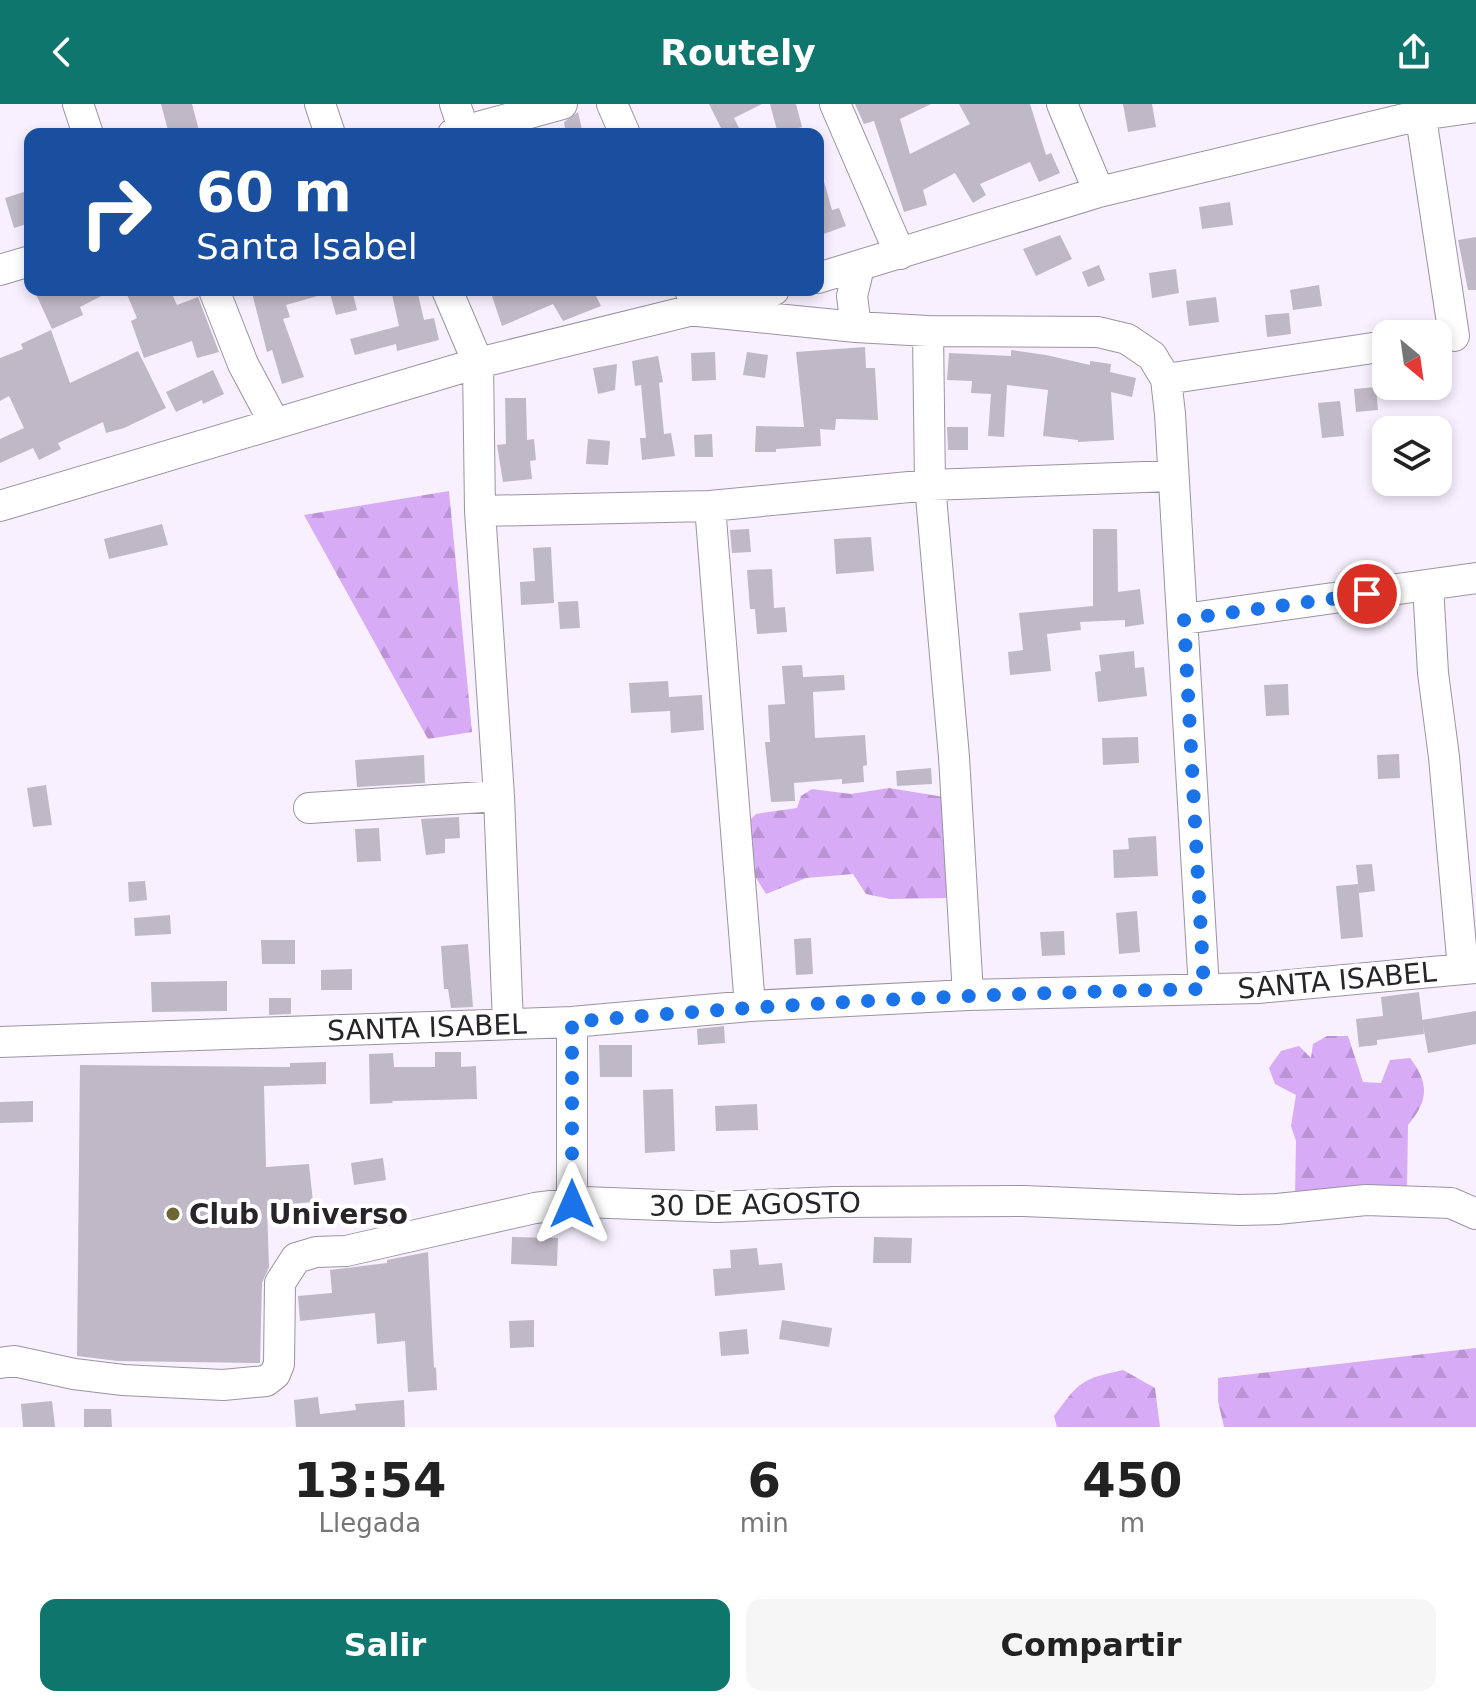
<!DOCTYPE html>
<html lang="es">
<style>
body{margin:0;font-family:"DejaVu Sans",sans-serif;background:#f6f6f6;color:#222;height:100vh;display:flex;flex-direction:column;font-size:30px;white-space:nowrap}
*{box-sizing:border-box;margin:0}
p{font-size:26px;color:#767676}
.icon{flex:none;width:44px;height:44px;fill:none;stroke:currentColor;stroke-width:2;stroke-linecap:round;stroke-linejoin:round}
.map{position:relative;height:1323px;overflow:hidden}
.sheet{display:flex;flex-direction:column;background:#fff;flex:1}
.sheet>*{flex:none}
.guide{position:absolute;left:24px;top:24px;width:800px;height:168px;border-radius:16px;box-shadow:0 4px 12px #0003;background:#1a4fa0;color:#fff;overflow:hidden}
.needle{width:52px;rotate:151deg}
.tools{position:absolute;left:1372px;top:216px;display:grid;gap:16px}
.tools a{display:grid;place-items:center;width:80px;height:80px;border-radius:16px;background:#fff;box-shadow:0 4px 12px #0003;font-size:40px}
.pin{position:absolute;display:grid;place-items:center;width:68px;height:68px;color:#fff;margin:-34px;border:4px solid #fff;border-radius:50%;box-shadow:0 2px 8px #0007}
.me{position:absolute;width:88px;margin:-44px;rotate:0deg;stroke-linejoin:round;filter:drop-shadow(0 0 6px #0008)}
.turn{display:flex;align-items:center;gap:28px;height:168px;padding:0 40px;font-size:36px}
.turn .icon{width:104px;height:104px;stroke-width:2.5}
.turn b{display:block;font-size:56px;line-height:68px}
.eta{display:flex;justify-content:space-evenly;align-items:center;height:136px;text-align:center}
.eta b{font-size:48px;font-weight:700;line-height:56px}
.primary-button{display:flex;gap:16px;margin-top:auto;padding:16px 40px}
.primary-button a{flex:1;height:92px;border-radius:16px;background:#0f766e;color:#fff;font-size:32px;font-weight:700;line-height:92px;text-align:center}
.primary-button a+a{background:#f6f6f6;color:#222}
header{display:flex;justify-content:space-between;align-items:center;height:104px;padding:0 40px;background:#0f766e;color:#fff;font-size:36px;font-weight:700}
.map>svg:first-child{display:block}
.forest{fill:url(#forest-firs)}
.building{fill:#bfb8c6}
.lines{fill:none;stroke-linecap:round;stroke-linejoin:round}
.minor-casing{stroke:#9b93a1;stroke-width:32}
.minor{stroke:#fff;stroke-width:30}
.route{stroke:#1a73e8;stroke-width:14;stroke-dasharray:0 25.2}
.poi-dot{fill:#6e6633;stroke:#fff;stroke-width:3}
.labels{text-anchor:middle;stroke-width:8;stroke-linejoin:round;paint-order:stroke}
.street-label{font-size:28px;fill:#27242a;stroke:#fff}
.poi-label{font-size:28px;font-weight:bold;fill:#27242a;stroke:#fff;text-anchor:start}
</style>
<header><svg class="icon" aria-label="back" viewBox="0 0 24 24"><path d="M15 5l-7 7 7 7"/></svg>Routely<svg class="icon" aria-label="share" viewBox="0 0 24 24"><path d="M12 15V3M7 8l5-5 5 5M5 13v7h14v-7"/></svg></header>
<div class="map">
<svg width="1476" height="1323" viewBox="0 0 1476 1323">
<defs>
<pattern id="forest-firs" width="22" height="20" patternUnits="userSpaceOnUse" patternTransform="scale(2)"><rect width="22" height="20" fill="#d7abf6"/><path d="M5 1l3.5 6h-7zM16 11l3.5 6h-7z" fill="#b993d3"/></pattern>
</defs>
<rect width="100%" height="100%" fill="#f8f0ff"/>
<!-- forest -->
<path class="forest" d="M449,387L472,628L428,635L304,411Z
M889,684L950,694L946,794L890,795L866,790L853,770L806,774L766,790L744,754L746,720L756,710L797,704L801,692L812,685L851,690Z
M1327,932H1348L1363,978L1381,979L1390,956L1410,954C1429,979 1429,996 1408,1021L1407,1082L1295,1093L1296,1037L1291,1022L1296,991L1275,980L1269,964L1281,947L1299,942L1311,954L1313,940Z
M1476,1244V1323H1224L1218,1297V1274Z
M1123,1266L1155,1284L1160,1323H1057L1054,1312C1079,1278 1081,1275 1123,1266Z"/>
<!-- building -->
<path class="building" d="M161,0H192L200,30H169Z
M709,0H762L734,14L742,30H724Z
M770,0H796L802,23L778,30Z
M855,0H931L900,15L910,50L970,20L959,0H1030L1046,51L1051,49L1060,69L1039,78L1030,58L980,80L986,91L973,99L955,69L923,86L927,101L904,108L874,17L864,20Z
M1123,0H1152L1156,23L1128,28Z
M578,8L583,30H566L564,18Z
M818,74H823L832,106L839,104L846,122L818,132Z
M30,86V119L14,124L5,94Z
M1230,98L1233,121L1202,125L1199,103Z
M1060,131L1072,155L1036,172L1023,145Z
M1476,133V186H1468L1458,136Z
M1099,161L1105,176L1088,183L1082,168Z
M1176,165L1179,189L1152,194L1149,169Z
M1319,181L1322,202L1293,206L1290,186Z
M34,186H113L80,203L83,211L52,225Z
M125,186H170L177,201L198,193L219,248L197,254L192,237L144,254L131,217L137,214Z
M264,186H321V191L286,201L290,213L283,215L304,273L282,280L272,246L267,248L252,189Z
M329,186H352L357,206L336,211Z
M391,186H417L424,216L434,214L439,236L397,247L396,240L355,251L350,235L399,222Z
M490,186H593L601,202L563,217L553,200L502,222Z
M1216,193L1219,218L1189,222L1186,197Z
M1289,209L1291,230L1267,233L1265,211Z
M51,226L70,279L138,247L166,304L124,324L106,329L103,318L58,339L61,345L39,356L33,344L0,359V335L24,324L9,292L0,297V254L23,245L21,240Z
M865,243L866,264H875L878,316L836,315L835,326L820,325L821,342L776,345V348H755L756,322L804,323L796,248Z
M1011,246L1046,251L1090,261V257L1111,260L1110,268L1136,274L1132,293L1111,288L1114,336L1078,338V336L1043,332L1048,286L1007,281L1004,333L988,332L991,290L971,289L972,277L947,276L949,249L1011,252Z
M715,248L716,276L692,277L691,249Z
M747,248L768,251L765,274L743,271Z
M658,252L663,278L659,279L664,330L671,329L675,352L642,356L640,334H646L641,281L635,282L632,257Z
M617,260L615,286L598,290L593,264Z
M213,266L224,290L203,300L202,296L176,308L166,288Z
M1376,283L1378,306L1356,308L1354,285Z
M505,294H526L527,336L534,335L536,356L530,357L532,375L503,378L497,341L506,340Z
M1340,297L1344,332L1322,334L1318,299Z
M947,323H968V346H948Z
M712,330L713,353H695L694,331Z
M588,335L610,337L608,361L586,360Z
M162,420L168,441L109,455L104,435Z
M749,425L751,448L732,449L730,426Z
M1093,425H1117L1118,488L1140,485L1144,520L1125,523V516L1080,518L1081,526L1047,530L1051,567L1010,571L1008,548L1023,546L1019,509L1093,502Z
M871,433L874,467L836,470L834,435Z
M551,443L554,499L521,501L520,478L535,477L533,444Z
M772,465L774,504L785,503L787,528L757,530L755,505H750L747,466Z
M578,497L580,524L560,525L558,498Z
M1134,547L1135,564L1144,563L1147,592L1098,598L1095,568L1101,567L1099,551Z
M802,561L803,573L844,571L845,586L813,588L815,634L865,631L867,661L863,662L864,678L842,680V675L794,679L795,697L771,698L765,638H770L768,601L785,600L782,562Z
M668,577L669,593L702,591L704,626L671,629L670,607L631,609L629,579Z
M1288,580L1289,611L1266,612L1264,581Z
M1138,633L1139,659L1103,661L1102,634Z
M1399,650L1400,674L1378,675L1377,651Z
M424,651L425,679L357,683L355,656Z
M931,664L932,680L897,682L896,667Z
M46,681L52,721L33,723L27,684Z
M459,713L460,734L445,735V749L426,751L421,715Z
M379,724L381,757L357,758L355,725Z
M1156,732L1158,772L1114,774L1113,746L1129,745L1128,734Z
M1372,760L1375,787L1359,789L1356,761Z
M145,777L147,796L129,798L128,778Z
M1358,780L1363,833L1341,835L1336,782Z
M1137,807L1140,848L1119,850L1116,809Z
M170,811L171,830L135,832L134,814Z
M1064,827L1065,851L1042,852L1040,828Z
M811,834L813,870L796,871L794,835Z
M261,836H295V860H262Z
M468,840L473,903L451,904L448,885H444L441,842Z
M352,865V886H321V866Z
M227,877V907L152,908L151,878Z
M1419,888L1424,930L1377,936V941L1359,943L1356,915L1383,912L1381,893Z
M269,894H291V910L269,911Z
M1476,907V940L1428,949L1422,916Z
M724,922L725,939L698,941L697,925Z
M599,941H632V973H600Z
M435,948H461V963L476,962L477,995L392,997L393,999L370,1000L369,950L393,949L394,963H435Z
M326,958V980L264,982L266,1063L309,1060L313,1098L267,1102L269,1163L262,1179L260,1259L118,1257L77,1252L80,961L290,963V959Z
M673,985L675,1047L645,1049L643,986Z
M33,997V1018L0,1019V998Z
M757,1000L758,1026L716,1027L715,1002Z
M383,1054L386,1076L354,1081L351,1059Z
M512,1133L558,1134L557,1162L511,1160Z
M874,1133L912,1134L911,1159H873Z
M757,1144L759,1161L782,1159L785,1186L715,1192L713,1165L731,1164L730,1146Z
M428,1148L434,1264L436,1263L437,1286L408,1288L405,1237L377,1240L375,1209L300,1217L298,1192L332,1189L330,1166L387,1159V1156Z
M534,1216V1243L510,1244L509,1217Z
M782,1216L832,1224L829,1243L779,1235Z
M747,1225L749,1250L721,1252L719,1228Z
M318,1293L320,1310L356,1306L355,1300L404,1296L405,1323H296L294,1296Z
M52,1297L55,1323H23L21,1300Z
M84,1305H111L112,1323H84Z"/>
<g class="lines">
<defs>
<path id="minor" d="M78,0L88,30
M320,0L330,30
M455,0L464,27
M612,0L625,30
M835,0L900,150
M1062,0L1099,88
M1419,0L1454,232
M453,30L562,0
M0,166L30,157
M818,174L1099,88L1421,11L1476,3
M214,186L243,260L275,320
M447,186L478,259L480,407L499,692L508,920
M690,186L698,207L856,223L928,227L1098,228L1127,235L1152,252L1166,275L1170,310L1204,885
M856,223L852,192L859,163
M928,227L930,381L954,653L968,891
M1166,275L1386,242
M0,402L478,259L774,186
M710,402L750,902
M480,407L710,402L930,381L1172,372
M1428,481L1433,569L1444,653L1463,865
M1184,515L1476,474
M309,704L499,692
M0,938L572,918L750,902L968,891L1258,884L1476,864
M572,1100V918
M0,1259L14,1257L74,1270L123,1276L223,1281L266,1277L275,1270L279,1260L280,1179L296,1154L316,1148L346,1147L535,1104L583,1098L717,1103L835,1098L1024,1097L1239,1106L1277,1105L1366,1096L1451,1099L1476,1110"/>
</defs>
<!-- minor casing -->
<use href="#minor" class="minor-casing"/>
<!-- minor -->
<use href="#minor" class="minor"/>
</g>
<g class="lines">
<!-- route -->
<path class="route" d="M572,1100V918C783,899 993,889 1204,885L1184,515L1367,490"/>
</g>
<!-- markers -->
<circle class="poi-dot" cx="173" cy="1110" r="8"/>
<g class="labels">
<!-- street labels -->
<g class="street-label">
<text transform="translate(1337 876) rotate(-5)" y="10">SANTA ISABEL</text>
<text transform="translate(427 923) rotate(-2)" y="10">SANTA ISABEL</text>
<text transform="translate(755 1100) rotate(-1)" y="10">30 DE AGOSTO</text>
</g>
<!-- poi labels -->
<g class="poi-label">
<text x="189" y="1120">Club Universo</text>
</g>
</g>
</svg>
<div class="tools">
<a><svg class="needle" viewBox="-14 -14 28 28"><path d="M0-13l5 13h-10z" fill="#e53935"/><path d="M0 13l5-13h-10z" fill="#767676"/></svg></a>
<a><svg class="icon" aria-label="layers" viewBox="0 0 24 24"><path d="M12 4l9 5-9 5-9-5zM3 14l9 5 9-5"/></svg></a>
</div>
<div class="pin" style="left:1367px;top:490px;background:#d93025"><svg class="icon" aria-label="arrive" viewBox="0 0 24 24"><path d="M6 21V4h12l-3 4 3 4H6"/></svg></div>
<svg class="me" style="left:572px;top:1100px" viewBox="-20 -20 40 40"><path d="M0-17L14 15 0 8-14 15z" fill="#1a73e8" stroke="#fff" stroke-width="4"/></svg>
<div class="guide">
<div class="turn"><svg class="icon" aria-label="right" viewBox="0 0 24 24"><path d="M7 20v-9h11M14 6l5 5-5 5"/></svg><div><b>60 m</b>Santa Isabel</div></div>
</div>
</div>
<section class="sheet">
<div class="eta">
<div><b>13:54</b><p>Llegada</p></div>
<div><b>6</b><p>min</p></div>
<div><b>450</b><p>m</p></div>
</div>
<div class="primary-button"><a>Salir</a><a>Compartir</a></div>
</section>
